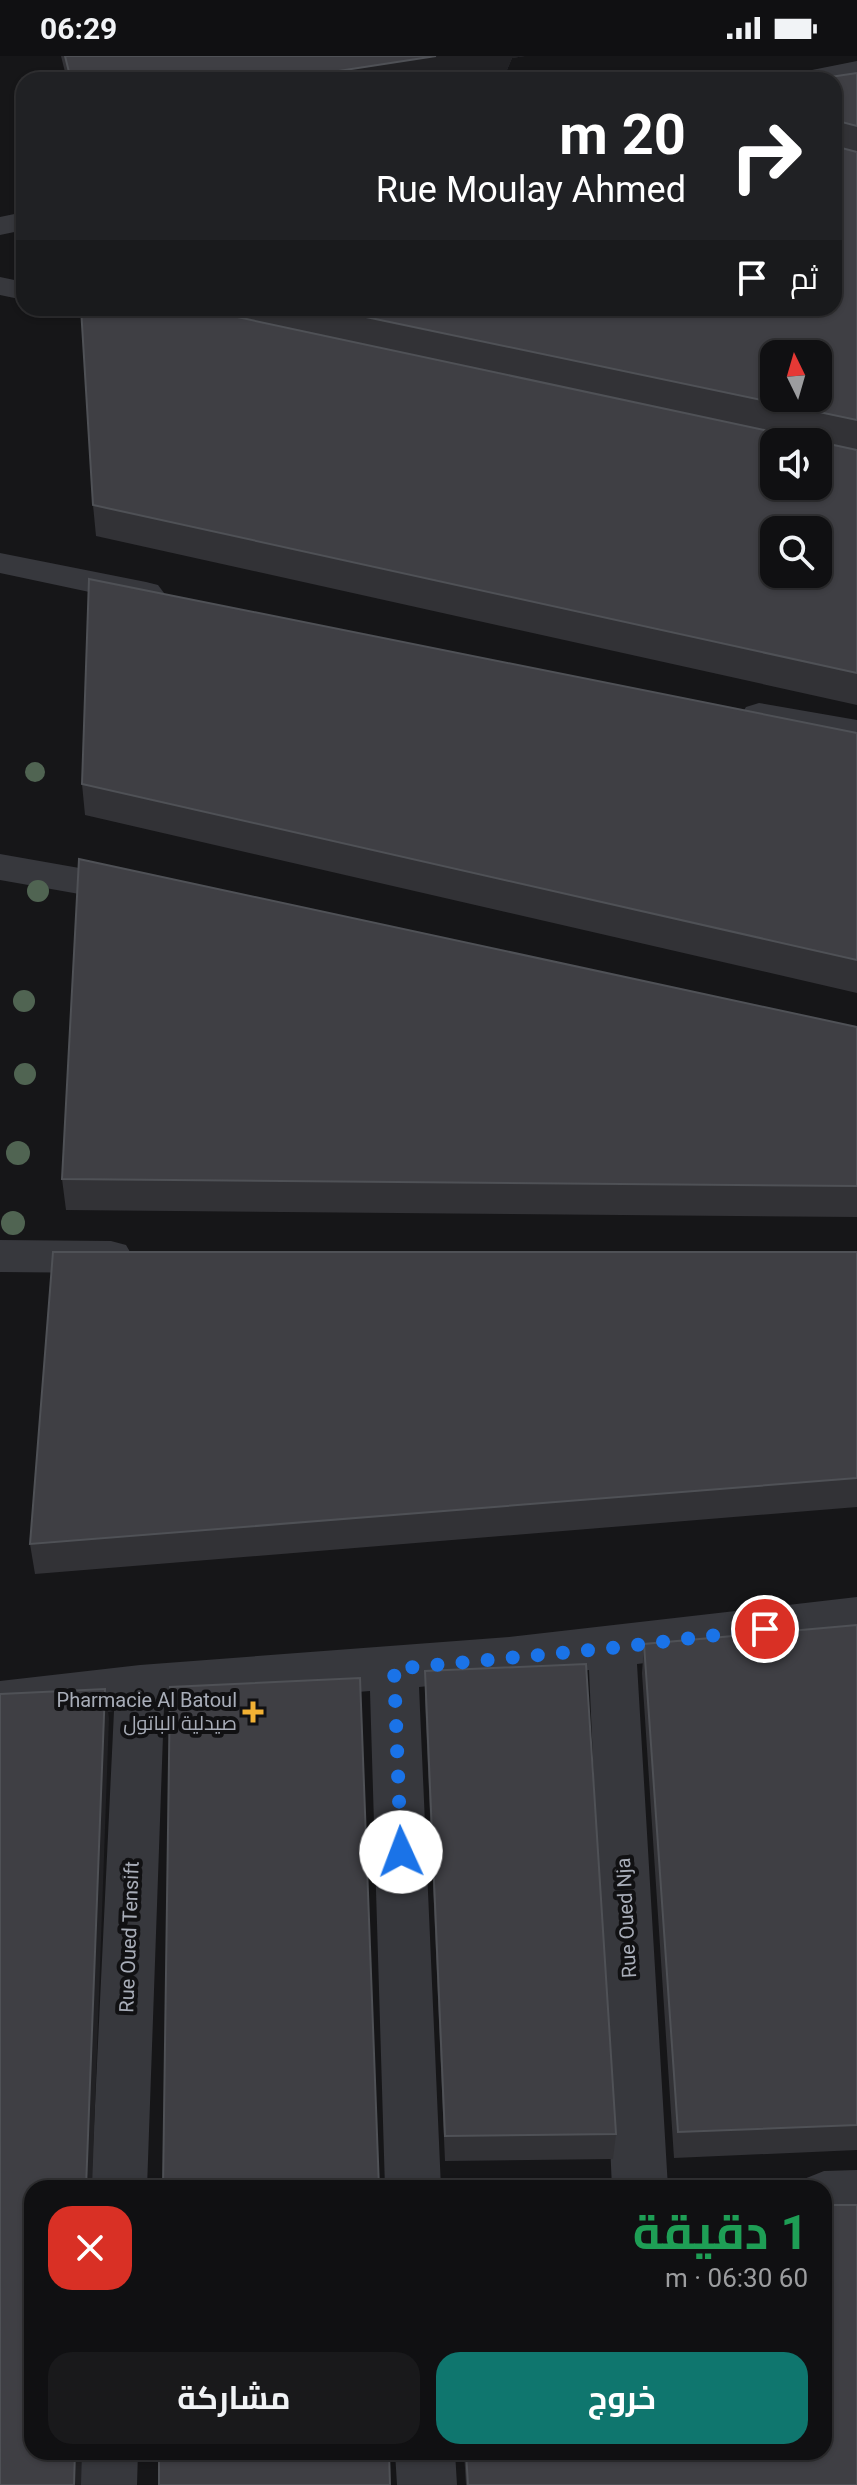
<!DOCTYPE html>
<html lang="ar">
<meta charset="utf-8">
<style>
body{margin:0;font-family:Roboto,Cairo,sans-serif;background:#19191b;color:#f1f3f6;direction:rtl;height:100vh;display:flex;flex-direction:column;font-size:30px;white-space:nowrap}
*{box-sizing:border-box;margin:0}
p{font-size:26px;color:#9c9d9f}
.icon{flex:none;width:44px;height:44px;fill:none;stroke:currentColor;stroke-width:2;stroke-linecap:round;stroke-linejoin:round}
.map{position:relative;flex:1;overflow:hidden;direction:ltr}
.details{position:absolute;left:24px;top:2124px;width:808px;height:280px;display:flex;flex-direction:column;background:#101012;border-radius:24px;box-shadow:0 2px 6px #0004,0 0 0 2px #303032;direction:rtl}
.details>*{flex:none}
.banner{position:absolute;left:16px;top:16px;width:826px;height:244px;border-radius:24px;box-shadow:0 2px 6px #0004,0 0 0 2px #303032;direction:rtl;background:#202124;color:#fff;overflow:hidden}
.needle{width:52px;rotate:355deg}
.tools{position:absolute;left:760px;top:284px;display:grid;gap:16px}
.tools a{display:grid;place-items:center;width:72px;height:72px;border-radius:16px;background:#101012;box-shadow:0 2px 6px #0004,0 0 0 2px #303032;font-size:40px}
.pin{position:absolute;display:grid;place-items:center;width:68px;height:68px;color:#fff;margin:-34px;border:4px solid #fff;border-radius:50%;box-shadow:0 2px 8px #0007}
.me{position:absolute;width:88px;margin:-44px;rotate:358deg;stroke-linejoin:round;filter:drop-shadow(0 0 6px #0008)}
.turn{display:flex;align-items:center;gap:28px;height:168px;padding:0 24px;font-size:36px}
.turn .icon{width:104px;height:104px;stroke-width:2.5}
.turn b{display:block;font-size:56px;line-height:68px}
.then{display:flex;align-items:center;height:76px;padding:0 24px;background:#0003;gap:16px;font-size:30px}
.round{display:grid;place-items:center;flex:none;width:84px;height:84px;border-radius:24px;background:#19191b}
.headline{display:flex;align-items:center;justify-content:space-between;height:136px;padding:0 24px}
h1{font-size:48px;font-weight:700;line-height:60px;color:#1e9e55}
.cta{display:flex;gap:16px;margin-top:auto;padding:16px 24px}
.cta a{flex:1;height:92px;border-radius:24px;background:#0f766e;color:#fff;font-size:32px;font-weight:700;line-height:92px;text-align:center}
.cta a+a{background:#19191b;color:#f1f3f6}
.status{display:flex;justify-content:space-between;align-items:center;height:56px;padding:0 40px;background:#101012;direction:ltr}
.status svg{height:22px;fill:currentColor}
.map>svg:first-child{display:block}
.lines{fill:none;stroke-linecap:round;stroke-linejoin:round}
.minor{fill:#37383d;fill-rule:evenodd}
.tree{fill:#506452}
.wall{fill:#323236}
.shaded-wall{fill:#212124}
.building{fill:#3f3f44;stroke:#4f5156;stroke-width:2;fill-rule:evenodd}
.route{stroke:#1a73e8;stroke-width:14;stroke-dasharray:0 25.2}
.poi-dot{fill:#f2b134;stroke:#111113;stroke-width:3}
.labels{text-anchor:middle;stroke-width:8;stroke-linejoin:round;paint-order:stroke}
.poi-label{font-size:20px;fill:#a8adb8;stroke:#111113;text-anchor:end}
.street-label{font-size:20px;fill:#a8adb8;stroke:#111113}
</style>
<div class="status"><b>06:29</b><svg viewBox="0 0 49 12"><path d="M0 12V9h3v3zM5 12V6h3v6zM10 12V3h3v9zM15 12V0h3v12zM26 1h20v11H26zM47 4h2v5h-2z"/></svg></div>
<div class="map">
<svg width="857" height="2429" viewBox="0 0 857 2429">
<rect width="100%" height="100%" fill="#161618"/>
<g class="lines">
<!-- minor -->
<path class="minor" d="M857,5V23L834,27V24H788L792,18Z
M24,156V174L0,179V161Z
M0,221L24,226V244L0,239Z
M0,497L146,526L158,529L164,537L158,545L146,548L0,517Z
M759,647L857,664V688L746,667L741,659L746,651Z
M0,798L136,822L150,826L156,835L150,844L136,848L0,824Z
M0,1184L111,1185L126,1189L133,1201L126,1213L111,1217L0,1216Z
M857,1541V1581L637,1608L668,2132H612L589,1614L419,1631L441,2132H385L370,1635L164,1651L147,2132H91L114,1655L0,1667V1625L140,1609L509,1581Z
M857,2114V2168L824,2169V2132H800L804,2123L824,2115Z
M78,2396H138L137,2429H77Z
M395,2396H455L457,2429H397Z"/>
</g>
<!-- trees -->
<g class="tree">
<circle cx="35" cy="716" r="10"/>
<circle cx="38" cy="835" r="11"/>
<circle cx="24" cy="945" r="11"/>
<circle cx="25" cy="1018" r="11"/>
<circle cx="18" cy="1097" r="12"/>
<circle cx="13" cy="1167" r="12"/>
</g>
<!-- wall -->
<path class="wall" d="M61,0H525L512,2L507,14L446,24H67Z
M857,17V649L96,480L93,449L81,252H834V24Z
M857,677V937L85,759L82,728Z
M857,971V1161L66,1154L62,1123Z
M857,1196V1451L35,1518L30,1488Z
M857,1569V2094L674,2102L642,1617L644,1588Z
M425,1615L616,2078L613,2103L445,2105L425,1644Z
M464,2396H824L857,2429H466Z"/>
<!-- shaded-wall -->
<path class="shaded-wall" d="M436,0H525L512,2L507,14L446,24H280Z
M105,1633L109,1662L92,2132H86Z
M75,2396H82L81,2429H74Z"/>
<!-- building -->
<path class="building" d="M65,0H436L280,24H71Z
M857,17V70L834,64V24H810Z
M834,90L857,96V364L323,252H834ZM774,298H818V342H774Z
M81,252H195L857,394V617L93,449ZM774,386H818V430H774ZM774,474H818V518H774Z
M89,523L857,677V904L82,728Z
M79,803L857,971V1130L62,1123Z
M53,1196H857V1422L30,1488Z
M857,1569V2069L678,2076L644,1588Z
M586,1608L616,2078L445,2080L425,1615Z
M360,1622L379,2132H163L170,1631Z
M105,1633L86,2132H32V2396H75L74,2429H0V1638Z
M824,2149H857V2429H468L466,2396H824Z
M159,2396H389L390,2429H159Z"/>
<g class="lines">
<!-- route -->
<path class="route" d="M401,1796L394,1613L612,1592L765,1573"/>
</g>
<!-- markers -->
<path class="poi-dot" d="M249 1644h8v8h8v8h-8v8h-8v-8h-8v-8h8z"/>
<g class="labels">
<!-- poi labels -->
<g class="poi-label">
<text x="237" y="1651">Pharmacie Al Batoul<tspan x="237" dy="23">صيدلية الباتول</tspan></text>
</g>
<!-- street labels -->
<g class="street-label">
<text transform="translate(626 1862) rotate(-93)" y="7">Rue Oued Nja</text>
<text transform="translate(129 1881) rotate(-88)" y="7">Rue Oued Tensift</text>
</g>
</g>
</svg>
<div class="tools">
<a><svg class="needle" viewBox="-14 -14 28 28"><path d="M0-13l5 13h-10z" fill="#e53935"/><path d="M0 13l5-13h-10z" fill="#9c9d9f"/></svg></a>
<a><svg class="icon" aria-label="sound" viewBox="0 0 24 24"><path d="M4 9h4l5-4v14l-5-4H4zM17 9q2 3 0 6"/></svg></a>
<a><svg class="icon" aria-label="search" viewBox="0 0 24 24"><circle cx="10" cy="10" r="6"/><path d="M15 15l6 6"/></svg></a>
</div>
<div class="pin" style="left:765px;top:1573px;background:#d93025"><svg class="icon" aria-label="arrive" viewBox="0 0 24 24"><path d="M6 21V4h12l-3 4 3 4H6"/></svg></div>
<svg class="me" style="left:401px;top:1796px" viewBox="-20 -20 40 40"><circle r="19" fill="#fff"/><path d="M0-13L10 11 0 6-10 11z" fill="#1a73e8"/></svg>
<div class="banner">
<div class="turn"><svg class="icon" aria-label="right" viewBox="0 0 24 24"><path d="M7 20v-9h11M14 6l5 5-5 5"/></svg><div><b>20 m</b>Rue Moulay Ahmed</div></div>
<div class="then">ثم<svg class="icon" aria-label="arrive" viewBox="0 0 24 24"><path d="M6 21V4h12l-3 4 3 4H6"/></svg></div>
</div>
<section class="details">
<div class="headline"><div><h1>1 دقيقة</h1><p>60 m · 06:30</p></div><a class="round" style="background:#d93025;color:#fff"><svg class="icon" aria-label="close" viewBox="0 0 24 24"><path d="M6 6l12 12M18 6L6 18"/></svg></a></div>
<div class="cta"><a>خروج</a><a>مشاركة</a></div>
</section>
</div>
